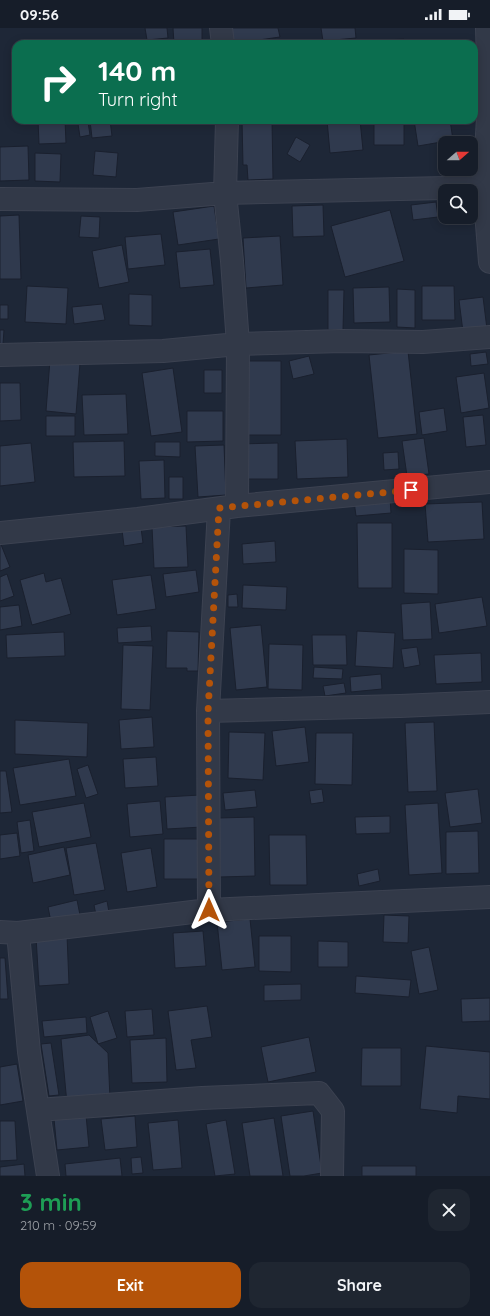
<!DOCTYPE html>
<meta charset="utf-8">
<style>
body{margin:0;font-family:Quicksand,sans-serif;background:#1f2631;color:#f1f3f6;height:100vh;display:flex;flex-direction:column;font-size:15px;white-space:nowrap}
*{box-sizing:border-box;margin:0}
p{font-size:13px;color:#9ea2a8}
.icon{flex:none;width:22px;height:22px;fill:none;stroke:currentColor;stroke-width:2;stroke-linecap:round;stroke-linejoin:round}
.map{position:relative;height:1148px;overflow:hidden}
.sheet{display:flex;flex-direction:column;background:#161d29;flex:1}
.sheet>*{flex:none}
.banner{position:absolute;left:12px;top:12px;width:466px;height:84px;border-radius:12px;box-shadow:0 2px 10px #0003,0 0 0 1px #353b46;background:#0b6e4f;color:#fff;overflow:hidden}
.needle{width:26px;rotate:70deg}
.buttons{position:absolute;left:438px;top:108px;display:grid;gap:8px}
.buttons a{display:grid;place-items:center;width:40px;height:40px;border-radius:8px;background:#161d29;box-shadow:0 2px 10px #0003,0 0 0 1px #353b46;font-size:20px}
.pin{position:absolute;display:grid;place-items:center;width:34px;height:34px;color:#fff;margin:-17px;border-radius:8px;box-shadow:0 2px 6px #0006}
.me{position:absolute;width:44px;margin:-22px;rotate:0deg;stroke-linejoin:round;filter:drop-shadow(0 0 3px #0008)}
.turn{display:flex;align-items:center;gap:14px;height:84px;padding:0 20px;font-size:18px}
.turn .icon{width:52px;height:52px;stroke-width:2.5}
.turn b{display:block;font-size:28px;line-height:34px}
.round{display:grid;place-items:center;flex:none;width:42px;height:42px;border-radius:12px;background:#1f2631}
.overview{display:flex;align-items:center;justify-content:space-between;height:68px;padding:0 20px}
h1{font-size:24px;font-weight:800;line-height:30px;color:#1e9e55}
.primary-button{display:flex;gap:8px;margin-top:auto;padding:8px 20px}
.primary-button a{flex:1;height:46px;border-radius:12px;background:#b45309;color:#fff;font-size:16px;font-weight:800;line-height:46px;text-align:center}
.primary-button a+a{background:#1f2631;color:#f1f3f6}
.status{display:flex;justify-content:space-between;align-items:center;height:28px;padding:0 20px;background:#161d29;direction:ltr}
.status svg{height:11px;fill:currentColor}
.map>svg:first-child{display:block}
.building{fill:#303a4e;stroke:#1a202e}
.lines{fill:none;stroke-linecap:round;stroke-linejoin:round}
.minor-casing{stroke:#3c4251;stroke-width:24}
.minor{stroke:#323948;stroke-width:22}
.route{stroke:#b45309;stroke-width:7;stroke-dasharray:0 12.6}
</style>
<div class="status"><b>09:56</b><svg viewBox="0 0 49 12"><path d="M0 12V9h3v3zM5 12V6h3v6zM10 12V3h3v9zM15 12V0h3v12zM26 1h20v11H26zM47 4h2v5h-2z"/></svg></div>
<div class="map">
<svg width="490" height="1148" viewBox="0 0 490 1148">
<rect width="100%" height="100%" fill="#1e2737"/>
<!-- building -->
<path class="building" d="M145,0H167L168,10L147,12Z
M173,0H202V16H174Z
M229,0H278L280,9L231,16Z
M321,0H355L356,10L323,13Z
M404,11V16H366V13Z
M38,92H65L66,115L39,116Z
M90,92H110L112,108L92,110Z
M242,92H272L273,151L248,152L247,137H243Z
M327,92H360L363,122L330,125Z
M374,92H404V117H374Z
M414,92H450L453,112L418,118Z
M88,94L90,107L80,109L78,96Z
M296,109L310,117L300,134L287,126Z
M28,118L29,152L0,153V119Z
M95,123L118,125L116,149L93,147Z
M35,125L61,126L60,154L35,153Z
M443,125H445V139Z
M436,174L438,189L413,192L411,177Z
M323,177L324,208L293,209L292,178Z
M214,178L219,211L178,217L173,184Z
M390,182L404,233L345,249L331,198Z
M19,187L21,251H0V188Z
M81,188L100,189L99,210L79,209Z
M161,206L165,237L128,241L125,209Z
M280,208L283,257L246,260L243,210Z
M122,217L129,254L99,260L92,223Z
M210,221L214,257L180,260L176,224Z
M27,258L68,260L66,296L25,294Z
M422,258H454L455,292H422Z
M389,259L390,294L354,295L353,260Z
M397,261L415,262V300L397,299Z
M328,262H344L343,302H328Z
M129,266L152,267V298L129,297Z
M483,269L487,301L463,304L459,272Z
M102,276L105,292L74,296L72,279Z
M0,277H8V291H0Z
M0,302H4L3,316H0Z
M408,323L417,406L378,410L369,327Z
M486,324L488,336L471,338L470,326Z
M309,328L314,346L293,351L289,333Z
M50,332L80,335L76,386L46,383Z
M246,333H281V407H246Z
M173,340L182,404L151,408L142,345Z
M204,342H222V365H204Z
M484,345L489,380L461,385L456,349Z
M0,355H20L21,392L0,393Z
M126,366L128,406L84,407L82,367Z
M444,380L447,403L422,407L419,384Z
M187,383H223V413L187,414Z
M483,387L486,417L466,419L463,389Z
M46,388H75V408H46Z
M424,410L429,446L407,448L402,413Z
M347,411L348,449L297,451L295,413Z
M124,413L125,448L74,449L73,414Z
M155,414H180V429L155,428Z
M31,415L35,454L0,458V418Z
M278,415V451H239L238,416Z
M224,417L226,467L198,469L195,418Z
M398,424L399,441L384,442L383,425Z
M164,432L165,470L141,471L139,433Z
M169,449H183V471H169Z
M390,469L391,485L356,488L354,473Z
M482,474L484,511L428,514L425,476Z
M357,495H392V560H358Z
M186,498L188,539L154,540L152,499Z
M141,500L143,515L124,518L122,502Z
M275,513L276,534L243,536L242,516Z
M0,514L10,539L0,543Z
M404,521L438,522V566L404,565Z
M196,542L199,564L166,569L163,546Z
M44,545L46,554L61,550L71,586L32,597L20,552Z
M7,546L14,568L0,573V549Z
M151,547L156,581L117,587L112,552Z
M243,557L287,559L286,582L242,580Z
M237,566L238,579H228V567Z
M482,569L487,598L439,605L435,576Z
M430,574L432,611L403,612L401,576Z
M19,577L22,598L0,602V579Z
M261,597L267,659L236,662L230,600Z
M151,598L152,613L118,615L117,600Z
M167,603L199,604L198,643H187V640H166Z
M357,603L395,605L393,640L355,638Z
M64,604L65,628L7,630L6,607Z
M312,607H346L347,637H313Z
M269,616L303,617L302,662L268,661Z
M123,617L153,618L150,682L121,681Z
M417,619L420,637L404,640L401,621Z
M481,625L482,654L436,656L434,627Z
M314,639L343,641L342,651L313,650Z
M381,646L382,661L351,664L350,649Z
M344,655L346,665L325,668L323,658Z
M152,689L154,719L121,721L119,692Z
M15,692L88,695L87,729L15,726Z
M434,694L437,763L408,764L405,695Z
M305,699L309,734L276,738L272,703Z
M229,704L265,705L263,752L228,750Z
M316,705H353L352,757L315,756Z
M156,729L158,758L125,760L123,731Z
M69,731L76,768L20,777L13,740Z
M88,737L98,766L86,770L77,741Z
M0,743H6L12,784L0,785Z
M322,761L324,774L311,776L309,763Z
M478,761L482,795L450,799L445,765Z
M255,762L257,779L225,782L223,765Z
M200,767L202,799L167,801L165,769Z
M160,773L163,806L130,809L127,776Z
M84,775L91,809L39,819L32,784Z
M438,775L442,845L409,847L405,777Z
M390,788V805L356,806L355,789Z
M254,789L255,848L220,849L219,790Z
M30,792L34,823L21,825L17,794Z
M478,803L479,845L446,846V804Z
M17,805L20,828L0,831V807Z
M269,807H306L307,857H270Z
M164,811H201V851H164Z
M96,815L105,862L74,867L66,820Z
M64,819L70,847L33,855L28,827Z
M151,820L157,859L127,864L121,825Z
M378,841L380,853L359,858L357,846Z
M77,872L80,887L51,894L48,879Z
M107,873L109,884L96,887L94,877Z
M384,887L409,888L408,915L383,914Z
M250,891L255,939L222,942L217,894Z
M203,903L206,938L175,940L173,905Z
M67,907L69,956L39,958L36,909Z
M259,908H291V944L259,943Z
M318,913L348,914V939H318Z
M429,919L438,962L419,966L411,923Z
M0,930H5L8,971H0Z
M356,948L411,952L409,969L355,965Z
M301,956V972L264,973V957Z
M490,970V993L462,994L461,971Z
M207,978L212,1009L191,1012L196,1040L176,1042L168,983Z
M152,981L154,1007L127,1009L125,983Z
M108,983L117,1010L98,1016L90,989Z
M86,989L87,1005L44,1009L42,993Z
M89,1007L108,1025L110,1071L67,1076L61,1011Z
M309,1009L316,1044L268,1054L261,1019Z
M166,1010L167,1054L132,1055L130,1012Z
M51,1015L59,1067L49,1068L41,1016Z
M426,1018L490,1024V1071L458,1068L457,1085L420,1081Z
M362,1020H401V1058H361Z
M17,1036L23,1073L0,1077V1039Z
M313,1083L322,1145L304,1148H290L281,1088Z
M86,1087L89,1119L57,1122L54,1091Z
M135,1088L137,1119L105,1122L101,1091Z
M274,1090L283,1148H250L242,1095Z
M178,1092L182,1140L153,1142L148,1095Z
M226,1092L235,1146L215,1148L206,1096Z
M0,1093H15L17,1132L0,1133Z
M141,1129L143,1145L132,1146L131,1130Z
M120,1130L122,1148H66L65,1136Z
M24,1136L25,1148H0V1139Z
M362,1138H416V1148H362Z"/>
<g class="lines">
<defs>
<path id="minor" d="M221,0L223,16
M487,0L489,72L484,159L490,234
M227,92L225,165L232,233L238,316L237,478
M0,171L137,172L225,165L490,159
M0,327L163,323L238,316L342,313L423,314L490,309
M0,505L138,491L237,478L490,454
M208,683L400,678L490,674
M209,882L208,683L219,481
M0,904L18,905L209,882L490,869
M18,905L29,1024L48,1148
M38,1082L202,1070L319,1065L333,1083L332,1148"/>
</defs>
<!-- minor casing -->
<use href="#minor" class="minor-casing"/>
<!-- minor -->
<use href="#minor" class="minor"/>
</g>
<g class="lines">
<!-- route -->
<path class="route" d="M209,882L208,684L219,480L411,462"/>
</g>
</svg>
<div class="buttons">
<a><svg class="needle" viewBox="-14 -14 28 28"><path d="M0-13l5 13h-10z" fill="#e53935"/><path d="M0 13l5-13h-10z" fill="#9ea2a8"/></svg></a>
<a><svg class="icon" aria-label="search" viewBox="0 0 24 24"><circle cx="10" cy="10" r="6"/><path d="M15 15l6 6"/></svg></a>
</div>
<div class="pin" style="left:411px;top:462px;background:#d93025"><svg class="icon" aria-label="arrive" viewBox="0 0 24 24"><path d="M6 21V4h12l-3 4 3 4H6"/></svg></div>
<svg class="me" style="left:209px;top:882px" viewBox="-20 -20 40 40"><path d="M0-17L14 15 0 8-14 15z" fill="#b45309" stroke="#fff" stroke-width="4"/></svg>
<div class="banner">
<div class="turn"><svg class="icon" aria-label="right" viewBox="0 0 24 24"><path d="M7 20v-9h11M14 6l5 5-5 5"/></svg><div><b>140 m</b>Turn right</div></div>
</div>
</div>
<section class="sheet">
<div class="overview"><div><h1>3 min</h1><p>210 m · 09:59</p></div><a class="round"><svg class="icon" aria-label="close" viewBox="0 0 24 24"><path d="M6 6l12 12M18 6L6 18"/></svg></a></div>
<div class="primary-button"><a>Exit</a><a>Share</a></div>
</section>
